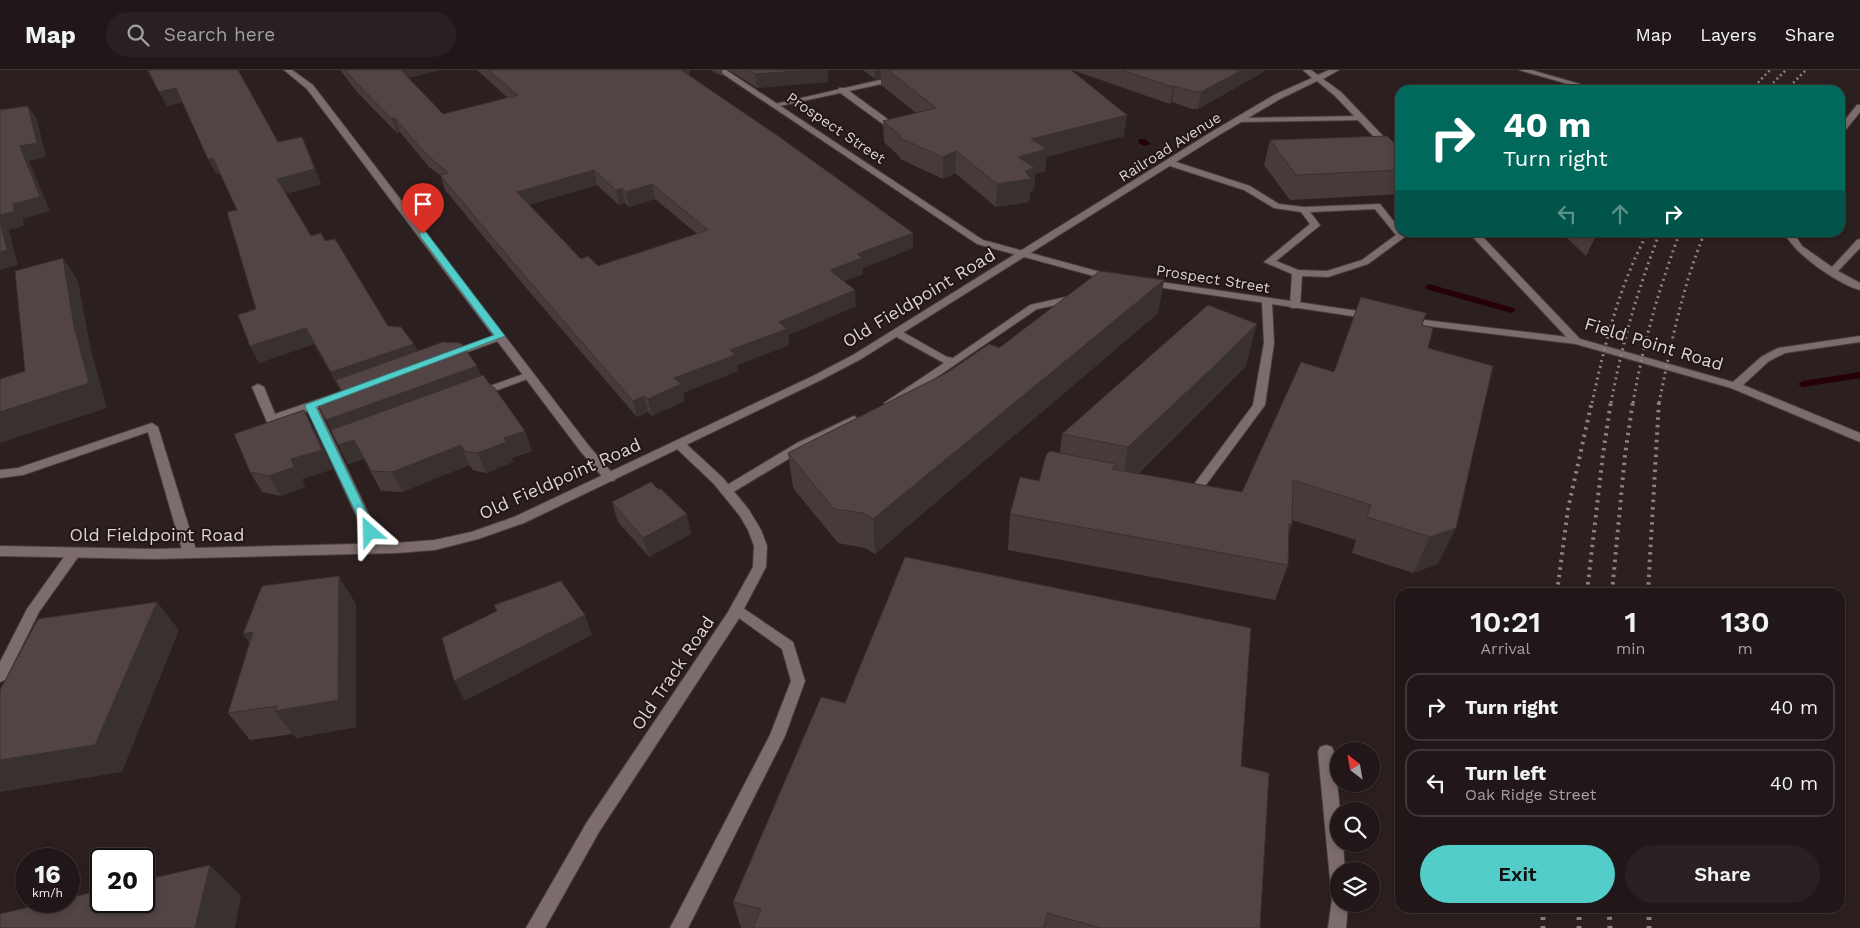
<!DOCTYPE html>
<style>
body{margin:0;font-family:"Work Sans",sans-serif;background:#292021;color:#f1f3f6;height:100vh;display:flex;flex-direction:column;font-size:19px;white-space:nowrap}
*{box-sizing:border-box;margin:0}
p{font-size:16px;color:#a29fa2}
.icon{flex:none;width:28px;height:28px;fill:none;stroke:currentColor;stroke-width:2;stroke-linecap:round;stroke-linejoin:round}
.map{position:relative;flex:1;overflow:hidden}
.drawer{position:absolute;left:1395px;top:518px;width:450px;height:325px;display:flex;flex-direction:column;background:#211718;border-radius:15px;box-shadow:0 2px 8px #0003,0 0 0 1px #3e3637}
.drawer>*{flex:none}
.hud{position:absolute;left:1395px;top:15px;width:450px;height:152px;border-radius:15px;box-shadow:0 2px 8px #0003,0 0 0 1px #3e3637;background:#00695c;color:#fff;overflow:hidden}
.needle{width:32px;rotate:329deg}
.tools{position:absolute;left:1330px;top:672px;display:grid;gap:10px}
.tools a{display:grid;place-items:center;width:50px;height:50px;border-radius:50%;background:#211718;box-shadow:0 2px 8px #0003,0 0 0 1px #3e3637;font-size:25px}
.speed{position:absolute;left:15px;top:778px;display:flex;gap:10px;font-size:25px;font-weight:700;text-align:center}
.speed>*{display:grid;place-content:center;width:65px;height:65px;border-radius:50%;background:#211718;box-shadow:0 2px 8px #0003,0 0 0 1px #3e3637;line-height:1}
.speed small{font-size:12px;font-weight:400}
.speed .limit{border:2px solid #111;border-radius:8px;background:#fff;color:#111}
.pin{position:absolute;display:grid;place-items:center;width:42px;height:42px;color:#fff;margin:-51px -21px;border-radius:50% 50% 50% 0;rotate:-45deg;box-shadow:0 0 5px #0007}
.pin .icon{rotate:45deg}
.me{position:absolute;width:55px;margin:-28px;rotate:335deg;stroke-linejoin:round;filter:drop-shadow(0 0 4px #0008)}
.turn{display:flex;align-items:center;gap:18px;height:105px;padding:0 25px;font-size:22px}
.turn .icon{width:65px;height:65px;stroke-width:2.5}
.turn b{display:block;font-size:35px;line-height:42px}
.lanes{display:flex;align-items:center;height:48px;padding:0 25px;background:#0003;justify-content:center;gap:25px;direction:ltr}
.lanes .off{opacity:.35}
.eta{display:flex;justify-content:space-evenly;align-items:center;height:85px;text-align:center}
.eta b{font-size:30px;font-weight:600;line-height:35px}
.action{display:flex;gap:10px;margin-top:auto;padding:10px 25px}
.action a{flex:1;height:58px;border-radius:30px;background:#53cdc9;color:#111;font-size:20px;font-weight:600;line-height:58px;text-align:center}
.action a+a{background:#292021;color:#f1f3f6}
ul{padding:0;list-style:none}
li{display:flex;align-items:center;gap:15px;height:68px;margin:0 10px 8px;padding:0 15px;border:2px solid #3e3637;border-radius:15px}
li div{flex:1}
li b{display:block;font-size:19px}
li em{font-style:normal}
header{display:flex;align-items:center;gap:30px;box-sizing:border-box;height:70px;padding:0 25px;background:#211718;border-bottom:1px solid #3e3637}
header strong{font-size:24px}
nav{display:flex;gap:28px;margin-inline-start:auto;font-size:18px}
.search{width:350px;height:45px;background:#292021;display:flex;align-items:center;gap:12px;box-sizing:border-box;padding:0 18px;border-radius:28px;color:#a29fa2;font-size:19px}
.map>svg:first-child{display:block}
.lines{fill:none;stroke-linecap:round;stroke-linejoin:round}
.stream{fill:#260007;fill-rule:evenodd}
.service-casing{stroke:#483d3e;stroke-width:2}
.minor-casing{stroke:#483d3e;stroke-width:2}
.tertiary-casing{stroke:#483d3e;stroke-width:2}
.secondary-casing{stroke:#483d3e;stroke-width:2}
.service{fill:#7c6c6d;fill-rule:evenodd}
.minor{fill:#7c6c6d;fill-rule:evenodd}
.tertiary{fill:#7c6c6d;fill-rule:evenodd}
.secondary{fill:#7c6c6d;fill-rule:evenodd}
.rail-far3{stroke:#8d8283;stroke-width:2.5;stroke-dasharray:2 3;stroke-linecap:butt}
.rail-far2{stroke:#8d8283;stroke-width:3;stroke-dasharray:2 4;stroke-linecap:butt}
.rail-far1{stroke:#8d8283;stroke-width:4;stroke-dasharray:2.5 5;stroke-linecap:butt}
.rail{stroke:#8d8283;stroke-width:5;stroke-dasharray:3 6;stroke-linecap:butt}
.wall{fill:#473a3b;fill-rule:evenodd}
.shaded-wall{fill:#393030}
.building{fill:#524445;stroke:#393030;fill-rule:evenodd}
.route{fill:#53cdc9;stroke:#368583}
.labels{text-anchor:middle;stroke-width:4;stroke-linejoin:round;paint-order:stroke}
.far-street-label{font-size:15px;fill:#dbd2d2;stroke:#221617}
.street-label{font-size:18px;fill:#dbd2d2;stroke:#221617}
</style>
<header>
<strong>Map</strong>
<div class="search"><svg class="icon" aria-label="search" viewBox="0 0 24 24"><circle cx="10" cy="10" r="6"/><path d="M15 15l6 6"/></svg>Search here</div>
<nav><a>Map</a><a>Layers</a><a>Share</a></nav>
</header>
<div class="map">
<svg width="1860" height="858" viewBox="0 0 1860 858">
<rect width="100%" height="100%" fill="#2c1f20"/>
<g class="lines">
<!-- stream -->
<path class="stream" d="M1139,69H1145L1151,74L1144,76L1139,73Z
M1429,214L1514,238L1516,240L1511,243L1426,219L1425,217Z
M1860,302V308L1803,317L1798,314L1803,311Z"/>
<defs>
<path id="service" d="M1519,0H1531L1601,20H1589Z
M839,18H845L897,56V60H891L839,22Z
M1857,35H1860V42L1843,63H1840V56Z
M1361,46H1364V50L1238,52L1234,50L1238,48Z
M1167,91H1173L1250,116L1279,134L1304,137L1380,134L1400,159V162H1403L1406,166L1368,194L1328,207L1302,206L1300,236L1299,238H1291L1290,236L1292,204L1264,192L1310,154L1301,142L1274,138L1244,120L1167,95ZM1375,139L1396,165L1362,190L1327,201L1298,200L1276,191L1318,157L1320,155L1310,142Z
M1784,162H1793L1802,176L1832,197L1857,170L1860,169V178L1838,201L1860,213V220C1838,214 1794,184 1784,162Z
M1066,227H1077L1082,230L1077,233H1066L1037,239L894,336L890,337L884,333L944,293L893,265L892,263L893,261H901L947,287L953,288L1030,235Z
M1267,229L1272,232L1274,273L1265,335L1197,427L1190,429L1186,428L1184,425L1186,422L1189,421L1253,335L1264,273L1262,232Z
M500,264L505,267L504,269L453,287L449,288L444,285L445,283Z
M529,302L533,303L534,305L533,307L484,325L480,326L474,323L476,321Z
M258,314L264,317L275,344L354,317H362L364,319L362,321L318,338L385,478L383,481H373L371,478L308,341L271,353L267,352L252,317Z
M854,346L860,350L858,353L805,379L730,424H722L720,421L722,418L797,373Z
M152,353L158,357L197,483L195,486H185L183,483L148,362L23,405L0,408V400L18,398Z
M737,534L793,572L805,611L785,666L688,858H670L770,665L791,611L782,579L732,543L730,539L732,535Z
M1326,675L1332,677L1334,682L1340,741L1339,774H1343L1345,801H1339V834H1348L1346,858H1328L1332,830L1318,682L1320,677Z"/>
<path id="minor" d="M284,0H292L313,15L589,376L614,405L616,408L614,411H606L581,382L307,19Z
M897,6H900V10L775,37L771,35Z
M679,370L683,371L723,408L749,440L761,460L767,476L766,497L738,550L599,762L545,858H526L587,752L728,542L753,497L754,476L748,460L740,446L714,414L675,377L673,374Z
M74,478L79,480L81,483L39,542L5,610L0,612V592L27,539L69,480Z"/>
<path id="tertiary" d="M717,0H726L983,170L1115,206L1117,208L1112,211L977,174Z
M1147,210L1372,243L1377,246L1372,249L1144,215V211Z
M1407,248L1576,268L1581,271L1576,274L1403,253L1402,251Z"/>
<path id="secondary" d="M1303,0H1311L1318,5L1329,0H1339L1323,9L1341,22L1400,84V91H1397L1335,26L1317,11L1280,29L1219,65L861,289L821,310L524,453L478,469L435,480L396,483L153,489L0,486V476L153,479L396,473L435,470L471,462L514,447L813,306L853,285L1213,61L1274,25L1312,8Z
M1468,162H1478L1580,269L1733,312L1761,287L1778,278L1860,266V272L1785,283L1769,291L1743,315L1860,363V372L1731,318L1572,273Z"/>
</defs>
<!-- service casing -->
<use href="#service" class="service-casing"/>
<!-- minor casing -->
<use href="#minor" class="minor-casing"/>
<!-- tertiary casing -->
<use href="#tertiary" class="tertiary-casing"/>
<!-- secondary casing -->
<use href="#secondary" class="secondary-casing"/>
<!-- service -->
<use href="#service" class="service"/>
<!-- minor -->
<use href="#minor" class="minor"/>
<!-- tertiary -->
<use href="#tertiary" class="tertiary"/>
<!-- secondary -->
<use href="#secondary" class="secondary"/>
<!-- rail-far3 -->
<path class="rail-far3" d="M1751,20L1770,0
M1766,20L1786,0
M1786,20L1806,0"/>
<!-- rail-far2 -->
<path class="rail-far2" d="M1592,333C1605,273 1619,216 1648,162
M1611,333C1622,274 1638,218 1660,162
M1633,333C1643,274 1659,218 1680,162
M1659,333C1671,275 1682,217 1705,162"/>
<!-- rail-far1 -->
<path class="rail-far1" d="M1557,522L1568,439L1592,331
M1587,522L1603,384L1611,331
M1612,522L1625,385L1633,331
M1648,522L1659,331"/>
<!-- rail -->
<path class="rail" d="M1543,838V858
M1579,838V858
M1609,838L1610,858
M1649,838V858"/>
</g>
<!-- wall -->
<path class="wall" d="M148,0L278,72L308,81L321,114L285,124L311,166L325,171L388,256L414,274L417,281L477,296L481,306L532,381L512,388L513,392L486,403L473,400L469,395L402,422L381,421L364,389L348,394L344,326L314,274L259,293L250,276L256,239L237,140L220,103L216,104L182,32L167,36Z
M340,0H440L408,8L443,44L508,28L477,0H691L688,5L913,163V178L863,198V204L844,211L856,236L788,265L789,275L737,295L738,301L683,323L684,331L652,346L648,342L637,347L522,213L445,120L441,106L429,97L400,62L397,63L357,22ZM597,115L619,135L625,133L629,137L655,129L697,164L598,196L581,189L529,135Z
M710,0H722L723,6Z
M729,0H828V12L757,18Z
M863,0H1071L1124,66L1046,87L1045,101L1035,104L1034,120L1030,122L1029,132L996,137L955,103L943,109L900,89V87L884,72L883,51L916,43L881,15V8L875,9Z
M1072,0H1265V1L1198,39H1192L1172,32L1170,34Z
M1270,70L1400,79V124L1290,130L1264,95Z
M1564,162H1598L1586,186L1563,164Z
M1164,210L1158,243L875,484L865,478L838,473L793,418L788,383L999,278Z
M1422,255L1428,278L1438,494L1413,503L1352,483L1356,470L1292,450V454L1288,464V495L1275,530L1008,480L1010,444L1039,411L1060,383L1062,364L1246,296L1138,404L1242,422L1334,302Z
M314,359L333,399L302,409L305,417L281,426L262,422L250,402Z
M612,432L691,464L649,487L618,452Z
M356,534V657L296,668L293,664L250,670L228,643L250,574L243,564Z
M845,633L1241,696L1260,858H741L733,832Z"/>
<!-- shaded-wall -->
<path class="shaded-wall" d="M399,0H440L402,9Z
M681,0H691L683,14Z
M810,0H828V12L757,18L755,4Z
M881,0V8L875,9L874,1Z
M1242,0H1265V1L1198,39L1201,22Z
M1175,16L1172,32L1170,34L1173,17Z
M176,18L183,32L167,36L159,22Z
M28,36L37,49L46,87L29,91L50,141L23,149L24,156L9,160L18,195L0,200V145L13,134L20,76Z
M1127,45L1124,66L1046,87L1045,101L1035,104L1034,120L1030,122L1029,132L996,137L997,114L1031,69Z
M395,48L400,62L397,63L392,49Z
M302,67L321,114L284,124L277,109Z
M956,81L955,103L943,109V87Z
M213,88L220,103L216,104L208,89Z
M594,100L597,115L522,137L517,122Z
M652,114L655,129L629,137L626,122Z
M622,118L625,133L619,135L616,120Z
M913,163V178L863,198V204L831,216L830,200L857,184Z
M63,188L78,211L91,280L107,338L0,373V342L74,256Z
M1164,210L1158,243L875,484L873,449Z
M855,220L856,236L788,265L789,275L737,295L738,301L683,323L684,331L652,346L648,329L674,308L730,280L779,252Z
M1257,254L1246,296L1201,341L1121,420L1128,377Z
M306,258L314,274L259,293L250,276Z
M414,274L421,290L336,310L340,319H339L331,302Z
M477,296L484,316L336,370L326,350Z
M644,326L648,342L637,347L633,331Z
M304,340L314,359L333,399L302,409L305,417L281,426L269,406L291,389Z
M525,361L532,381L512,388L513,392L486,403L478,383L504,368Z
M354,370L364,389L348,394L338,375Z
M461,375L469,395L402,422L392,402Z
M687,444L691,464L649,487L643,468Z
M1456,458L1438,494L1413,503L1430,467Z
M339,506L356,534V657L296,668L275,641Z
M157,532L179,560L122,702L0,722V690Z
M585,545L592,565L465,631L454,611Z
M253,562L263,592L243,564Z
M210,795L241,826L235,858H195Z"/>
<!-- building -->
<path class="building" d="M148,0H238L278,72L302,67L315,99L277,109L311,166L321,163L325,171L335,169L388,256L401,257L414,274L331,302L306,258L250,276L238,245L256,239L227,142L237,140L213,88L208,89L176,18L159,22Z
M345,0H401L443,44L518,25L488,0H681L781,68L913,163L857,184L862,188L830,200L855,220L779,252L787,259L730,280L735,285L674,308L681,314L648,329L644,326L633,331L517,197L440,105L448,103L424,82L395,48L392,49L352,8ZM594,100L616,120L622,118L626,122L652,114L708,160L598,196L588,186L581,189L517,122Z
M748,0H810L755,4Z
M888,0H1071L1127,45L1031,69L1047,79L1018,87L1035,98L1025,101L1031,109L997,114L956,81L943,87L900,68V65L883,51L936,38Z
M1121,0H1242L1201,22H1195L1175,16L1173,17Z
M1618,17L1629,20H1615Z
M28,36L37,73L20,76L40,127L13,134L14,142L0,145V40Z
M1387,66L1400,79V100L1296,105L1270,70Z
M0,151L7,180L0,182Z
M1590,162H1598L1595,168Z
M63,188L74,256L89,313L0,342V309L25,301L15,201Z
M1100,201L1164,210L873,449L863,443L834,439L788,383L948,302L989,274L999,278Z
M1361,227L1426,243L1422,255L1433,258L1428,278L1493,296L1456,458L1430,467L1367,447L1371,435L1293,410L1292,454H1289L1288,495L1010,444L1020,407L1039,411L1046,385L1050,381L1116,394L1112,399L1242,422L1301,292L1334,302Z
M1208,235L1257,254L1211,299L1128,377L1062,364Z
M443,272L461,273L477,296L326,350L318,335L344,325L336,310Z
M483,305L492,317H494L525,361L504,368L506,372L478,383L465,381L461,375L392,402L371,401L354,370L338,375L331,360Z
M304,340L322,380L291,389L294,397L269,406L250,402L234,364Z
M651,412L659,420L660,418L687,444L643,468L612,432Z
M905,487L1251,558L1241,696L1269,703L1260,858H1101L1047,843L1044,858H753L761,839L733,832L821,627L845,633Z
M339,506L338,630L275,641L277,636L228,643L253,562L243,564L262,516Z
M561,511L585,545L454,611L442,568L497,541L494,535Z
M157,532L95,675L0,690V620L38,549Z
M210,795L195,858H0V844L54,831H69V828L101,820V831H144V810Z"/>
<!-- route -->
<path class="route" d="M420,162H426L505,266L316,337L376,462L370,466L365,462L305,336L307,334L494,265L420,166Z"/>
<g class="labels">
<!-- far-street labels -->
<g class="far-street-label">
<text transform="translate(836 58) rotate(34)" y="5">Prospect Street</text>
<text transform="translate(1170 77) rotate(-32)" y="5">Railroad Avenue</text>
<text transform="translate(1213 209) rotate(9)" y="5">Prospect Street</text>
</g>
<!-- street labels -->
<g class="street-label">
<text transform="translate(919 228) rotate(-31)" y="6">Old Fieldpoint Road</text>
<text transform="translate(1654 274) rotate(17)" y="6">Field Point Road</text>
<text transform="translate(560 409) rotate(-24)" y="6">Old Fieldpoint Road</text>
<text x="157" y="471">Old Fieldpoint Road</text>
<text transform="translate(673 603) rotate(-56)" y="6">Old Track Road</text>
</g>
</g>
</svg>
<div class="tools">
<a><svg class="needle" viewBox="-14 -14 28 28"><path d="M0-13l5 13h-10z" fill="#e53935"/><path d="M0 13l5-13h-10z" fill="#a29fa2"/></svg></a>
<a><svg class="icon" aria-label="search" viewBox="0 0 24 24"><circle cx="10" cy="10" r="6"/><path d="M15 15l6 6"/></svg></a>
<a><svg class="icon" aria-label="layers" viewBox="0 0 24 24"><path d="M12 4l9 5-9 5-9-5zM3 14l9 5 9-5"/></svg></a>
</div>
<div class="speed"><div>16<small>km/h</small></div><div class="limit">20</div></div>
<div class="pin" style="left:423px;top:164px;background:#d93025"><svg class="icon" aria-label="arrive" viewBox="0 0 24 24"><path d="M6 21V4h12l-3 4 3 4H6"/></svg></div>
<svg class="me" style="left:370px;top:462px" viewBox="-20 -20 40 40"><path d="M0-17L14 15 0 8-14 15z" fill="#53cdc9" stroke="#fff" stroke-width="4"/></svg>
<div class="hud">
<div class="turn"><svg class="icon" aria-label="right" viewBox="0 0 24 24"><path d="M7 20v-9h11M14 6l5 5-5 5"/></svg><div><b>40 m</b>Turn right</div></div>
<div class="lanes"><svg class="icon off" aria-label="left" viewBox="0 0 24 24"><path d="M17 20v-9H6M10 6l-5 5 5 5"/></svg><svg class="icon off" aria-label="ahead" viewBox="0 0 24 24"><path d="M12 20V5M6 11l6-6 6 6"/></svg><svg class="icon" aria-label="right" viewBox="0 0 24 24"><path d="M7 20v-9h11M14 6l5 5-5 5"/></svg></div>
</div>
<section class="drawer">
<div class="eta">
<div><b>10:21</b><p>Arrival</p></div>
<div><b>1</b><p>min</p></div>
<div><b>130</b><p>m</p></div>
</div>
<ul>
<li><svg class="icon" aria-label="right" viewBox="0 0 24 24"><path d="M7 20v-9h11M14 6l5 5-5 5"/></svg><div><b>Turn right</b></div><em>40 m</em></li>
<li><svg class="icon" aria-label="left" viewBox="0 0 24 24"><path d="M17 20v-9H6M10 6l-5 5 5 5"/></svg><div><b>Turn left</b><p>Oak Ridge Street</p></div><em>40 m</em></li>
</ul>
<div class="action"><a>Exit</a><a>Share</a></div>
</section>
</div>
